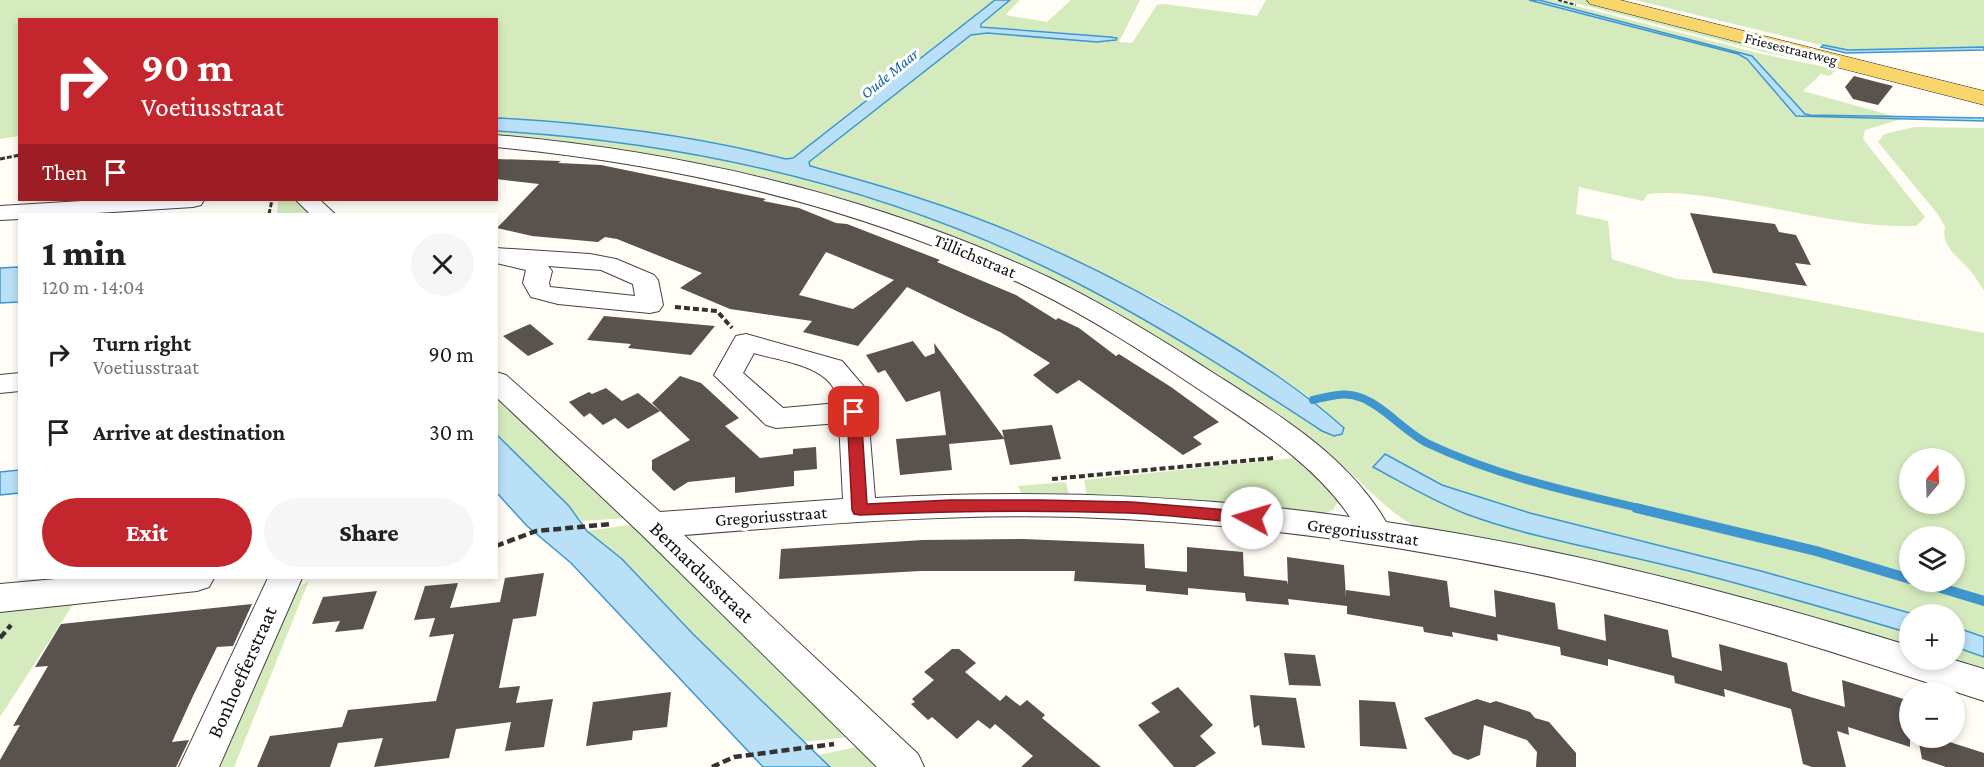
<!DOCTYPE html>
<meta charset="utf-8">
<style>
body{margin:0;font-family:"Crimson Pro",serif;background:#f6f6f6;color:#202124;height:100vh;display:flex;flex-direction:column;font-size:22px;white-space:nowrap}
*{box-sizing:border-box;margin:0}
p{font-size:20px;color:#757577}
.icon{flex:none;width:33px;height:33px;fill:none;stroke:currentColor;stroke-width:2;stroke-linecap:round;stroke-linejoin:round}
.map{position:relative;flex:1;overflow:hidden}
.sheet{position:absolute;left:18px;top:213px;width:480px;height:366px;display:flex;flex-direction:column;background:#fff;border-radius:0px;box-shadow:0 3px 9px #0003}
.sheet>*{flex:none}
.hud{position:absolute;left:18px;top:18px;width:480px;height:183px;border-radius:0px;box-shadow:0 3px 9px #0003;background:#c4262e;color:#fff;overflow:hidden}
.needle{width:39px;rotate:19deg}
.controls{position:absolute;left:1899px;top:448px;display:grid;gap:12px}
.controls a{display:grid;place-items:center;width:66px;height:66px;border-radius:50%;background:#fff;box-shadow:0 3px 9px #0003;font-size:30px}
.pin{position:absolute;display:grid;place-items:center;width:51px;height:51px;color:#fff;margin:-26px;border-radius:12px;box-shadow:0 3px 9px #0006}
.me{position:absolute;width:66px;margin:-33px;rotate:276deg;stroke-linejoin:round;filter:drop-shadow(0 0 4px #0008)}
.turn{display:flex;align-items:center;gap:21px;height:126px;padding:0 24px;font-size:27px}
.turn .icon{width:78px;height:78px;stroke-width:2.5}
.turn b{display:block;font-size:42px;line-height:51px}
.then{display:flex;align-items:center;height:57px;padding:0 24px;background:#0003;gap:12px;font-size:22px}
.round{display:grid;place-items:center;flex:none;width:63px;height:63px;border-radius:32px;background:#f6f6f6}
.head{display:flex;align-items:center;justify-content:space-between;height:102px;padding:0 24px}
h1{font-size:36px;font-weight:800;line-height:45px}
.primary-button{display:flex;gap:12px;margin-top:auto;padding:12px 24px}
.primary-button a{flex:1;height:69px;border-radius:36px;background:#c4262e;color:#fff;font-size:24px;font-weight:800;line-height:69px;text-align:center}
.primary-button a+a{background:#f6f6f6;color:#202124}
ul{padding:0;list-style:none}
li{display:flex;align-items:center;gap:18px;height:78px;padding:0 24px}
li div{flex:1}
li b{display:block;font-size:22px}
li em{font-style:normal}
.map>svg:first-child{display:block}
.green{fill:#d5ebbd;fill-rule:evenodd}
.water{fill:#b9e0f7;stroke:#3f96cf;stroke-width:1.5}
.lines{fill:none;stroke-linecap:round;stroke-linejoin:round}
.stream-far1{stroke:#3f96cf;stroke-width:8}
.stream{stroke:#3f96cf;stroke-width:10}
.building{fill:#5a524d;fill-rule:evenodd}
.street-casing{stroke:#444;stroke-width:2}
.primary-casing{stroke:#222;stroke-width:1}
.path-far3{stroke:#333;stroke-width:2;stroke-dasharray:4 2;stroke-linecap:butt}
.path-far2{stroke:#333;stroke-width:3;stroke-dasharray:5 2;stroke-linecap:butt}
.path-far1{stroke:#333;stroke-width:4;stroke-dasharray:6 3;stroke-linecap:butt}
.path{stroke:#333;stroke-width:4.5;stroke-dasharray:8 4;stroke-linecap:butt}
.street{fill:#fff;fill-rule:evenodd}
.primary{fill:#f9d66b;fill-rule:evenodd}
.route{fill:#c4262e;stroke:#7f191e;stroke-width:1.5}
.labels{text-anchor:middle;stroke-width:6;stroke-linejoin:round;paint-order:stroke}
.far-street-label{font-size:15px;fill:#111;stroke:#fff}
.far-water-label{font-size:16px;font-style:italic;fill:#1768a6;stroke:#fff}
.street-label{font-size:18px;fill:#111;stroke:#fff}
.near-street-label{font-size:21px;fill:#111;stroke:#fff}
</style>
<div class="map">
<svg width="1984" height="767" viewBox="0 0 1984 767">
<rect width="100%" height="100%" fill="#fffdf5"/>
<!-- green -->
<path class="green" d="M0,0H995L798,156L786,159C692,135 593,123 497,118L496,20H20L19,136L0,139Z
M1010,0H1020L1005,15L1047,22L1071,0H1140L1119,42L1132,43L1157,5L1164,4L1257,16L1266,0H1529L1738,54L1747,59L1796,116L1901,119L1865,130L1863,139L1925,217L1916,226C1856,228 1793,211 1734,201C1705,196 1677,191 1648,194L1643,201L1579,187L1576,214L1608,221L1612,259L1677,279L1704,281L1815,301L1984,333V637L1955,627L1954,615H1917L1761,571L1530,513L1442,485L1384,454L1373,467L1429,497L1466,514L1498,524L1542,537L1709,575L1909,633V650L1423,530C1391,516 1369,489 1343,466C1299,428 1250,395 1201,364C980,223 756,157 497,135L496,131C697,142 893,189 1073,281C1159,325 1241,378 1322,431L1313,400L1270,370L1157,300L1075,260L980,220L920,198L810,166L809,162L971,35L987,33L1112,42L1110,37L981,26V24ZM1910,459H1954V504H1910ZM1910,537H1954V582H1910Z
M1539,0H1553L1766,55L1836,69L1830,76L1821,74L1803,91L1897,117L1805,114L1752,56Z
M1563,0H1585L1798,54L1830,65L1768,53Z
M1635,0H1984V47L1841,50Z
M1915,127L1984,128V291C1979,283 1974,274 1967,267C1956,255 1941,246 1945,227L1937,213L1878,142L1884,134Z
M278,200H297L313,214H277Z
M496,390L628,518L582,521L569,506L497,435Z
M1304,457L1341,496L1333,510L1320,515L1087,496L1084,480Z
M1066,482L1069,495H1022L1018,486Z
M635,524L858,736L802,742L693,634L622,559L587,531Z
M309,580L234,767H220L293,593Z
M74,603L0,717V609Z
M1955,647L1984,657V675L1940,660H1954Z
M867,745L890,767H830L818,755Z"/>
<!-- water -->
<path class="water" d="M995,0H1010L981,24V27L1110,37L1117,38L1116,40L1097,42L987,33L971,35L809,162L810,166C846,176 883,186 919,198C1022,231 1122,279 1215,336C1261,364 1304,392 1344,428L1342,434L1334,436L1322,431C1241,378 1159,325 1073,281C893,189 697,143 497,131V118C593,123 692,135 786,159L793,158Z
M1529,0H1539L1752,56L1805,114L1810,115L1984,118V121L1796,116L1747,59L1738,54Z
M1823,45L1848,50L1984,47V50L1846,53L1821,47Z
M19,267V302L0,303V268Z
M497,435L569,506L587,531L622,559L693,634L830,767H763L571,563L527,526L497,493Z
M1385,454L1442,485L1530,513L1761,571L1917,615H1910L1909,633C1832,610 1755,587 1677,568C1607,550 1534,539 1466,514C1433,501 1403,483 1373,467Z
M19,470V493L0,495V472Z
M1955,627L1984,637V657L1955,647Z"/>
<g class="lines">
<!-- stream-far1 -->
<path class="stream-far1" d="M1313,400C1330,396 1345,391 1362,398C1385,407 1406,433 1429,444C1497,476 1570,492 1643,509"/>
<!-- stream -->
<path class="stream" d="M1636,508L1816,551L1910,579
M1921,582L1984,601"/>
</g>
<!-- building -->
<path class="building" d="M1854,76L1873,81L1893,86L1878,105L1853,99L1845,87Z
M496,159L561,161L558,163L601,165L766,199L763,201L799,208L836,223L847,224L940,260L937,262L1016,295L1056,320L1058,318L1079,328L1116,356L1119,354L1171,387L1219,422L1193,437L1202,444L1183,455L1079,380L1057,394L1033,375L1050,363L1002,333L907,287L858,346L803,332L812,321L730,309L680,288L702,273L617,239L605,237L598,242L532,236L497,228L539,184L496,179ZM826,252L848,261L894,280L853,309L799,295Z
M1690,213L1775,224L1779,232L1796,235L1811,265L1795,263L1807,286L1713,273Z
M604,316L659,321L715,326L691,355L628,348L631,344L587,340Z
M530,324L554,344L528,356L503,336Z
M913,341L925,357L935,353L934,343L1004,438L1002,430L1052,425L1061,459L1010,465L1004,439L949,444L952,470L900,475L896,439L946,435L940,391L906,402L885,370L878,373L866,355Z
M680,376L701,383L739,418L725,426L760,458L793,454V449L816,447L817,469L794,471V486L735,493V477L688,482L674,491L652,470V460L690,440L652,403Z
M606,388L622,401L638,393L660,411L628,429L615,418L603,425L590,413L584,417L569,402L589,392L592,394Z
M1023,539L1144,544L1145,568L1187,572V547L1243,552L1244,576L1287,581L1288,585L1287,557L1344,565L1346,598V590L1390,596L1388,571L1447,581L1450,607L1496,617L1494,590L1555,603L1558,629L1606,641L1604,614L1668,630L1672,657L1722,671L1719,644L1787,663L1792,691L1807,696L1845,707L1842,680L1910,701V747L1848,727L1849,735L1837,731L1846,767H1812L1803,764L1791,709L1724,689L1725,697L1675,683L1674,676L1608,659V666L1561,655L1560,647L1497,634L1498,641L1452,632L1453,637L1424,632L1423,627L1347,614V606L1288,599L1289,605L1246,601L1245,593L1188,588V595L1146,591V585L1074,581L1075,571H920L779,579L781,549L923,540Z
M544,573L536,616L513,619L499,688L520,686L516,703L553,699L544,747L505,751L511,722L456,729L449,758L374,767L383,738L338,743L330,767H257L270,736L342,727L348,710L436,701L454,634L429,637L435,618L414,620L425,586L458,583L450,608L500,602L505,578Z
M377,591L363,629L335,632L340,621L312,624L323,597Z
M252,604L233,646L217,647L193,696L172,742L189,740L176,767H0V760L20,725L13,726L48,666L35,667L61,624Z
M952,649H959L976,663L965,672L1000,701L1006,695L1020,706L1027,700L1045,715L1042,718L1101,767H1021L1033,756L995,724L990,729L978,720L957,739L932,717L928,720L911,704L915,702L912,699L934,680L924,672Z
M1284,653L1315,655L1321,686L1289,685Z
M1178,687L1213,725L1200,736L1216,753L1195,767H1174L1138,725L1160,712L1151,703Z
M671,692L667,727L633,731L632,740L586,746L593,702Z
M1250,695L1296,698L1305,748L1262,745L1259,725L1254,728Z
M1477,699L1490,703L1496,701L1530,712L1535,718L1549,722L1576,753V767H1536L1537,752L1527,740L1484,725L1480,755L1468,760L1453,754L1424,718Z
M1359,700L1395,702L1407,749L1360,746Z
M1918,738H1937L1984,753V767H1946L1922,759Z"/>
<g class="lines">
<defs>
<path id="street" d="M496,135C689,152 875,196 1050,278C1108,306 1164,341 1218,376C1281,416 1348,457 1386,522C1564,548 1737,593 1910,646V660H1954L1984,669V701C1864,662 1744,622 1621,593C1443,550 1259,523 1076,517C945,513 814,525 684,535L918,754L924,767H877L641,534L496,397V372L506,375L660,512L843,499L839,423L776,428L766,425L714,375L736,336L746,334L842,361L866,389L875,498C1034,489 1193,495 1350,517C1313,462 1252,425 1197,388C1145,353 1091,318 1034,290C865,207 683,165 496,147ZM754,353C783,362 836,366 838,403L783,408L743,373Z
M98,200H204L201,205L193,207L81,214H20V219L0,220V206Z
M296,200H320L335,214H310Z
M496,248L590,254L616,259L654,275L658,280L663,305L659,311L650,313L558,304L531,297L523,283L526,270L496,263ZM548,266L601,270L633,284L635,296L550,287L549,283L552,271Z
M20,373V391L0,393V375Z
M67,578H214L209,587L197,591L0,612V584Z
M268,578H302L219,767H179Z"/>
<path id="primary" d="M1587,0H1620L1984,91V105L1590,4Z"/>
</defs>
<!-- street casing -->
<use href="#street" class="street-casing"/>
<!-- primary casing -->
<use href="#primary" class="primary-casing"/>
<!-- path-far3 -->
<path class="path-far3" d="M1558,0L1576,5"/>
<!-- path-far2 -->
<path class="path-far2" d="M0,159L20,155
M269,214L272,200"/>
<!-- path-far1 -->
<path class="path-far1" d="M675,307L717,311L732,328
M1052,479L1274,458"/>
<!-- path -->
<path class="path" d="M496,546L536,531L611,524
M0,638L11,625
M712,767L734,757L834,744"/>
<!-- street -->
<use href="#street" class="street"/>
<!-- primary -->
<use href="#primary" class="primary"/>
</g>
<!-- route -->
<path class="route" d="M854,407L861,412L867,504L951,500H1040L1132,502L1252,512L1258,514L1260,518L1258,522L1252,524C1212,520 1170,515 1129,513C1039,510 950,511 860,515L854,514L852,510L847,412Z"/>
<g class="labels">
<!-- far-street labels -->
<g class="far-street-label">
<text transform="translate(1791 49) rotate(14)" y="5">Friesestraatweg</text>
</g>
<!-- far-water labels -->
<g class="far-water-label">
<text transform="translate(889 73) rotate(-39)" y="6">Oude Maar</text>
</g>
<!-- street labels -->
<g class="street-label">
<text transform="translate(975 256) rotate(23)" y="6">Tillichstraat</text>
<text transform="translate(771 516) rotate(-4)" y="6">Gregoriusstraat</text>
<text transform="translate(1363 532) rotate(8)" y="6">Gregoriusstraat</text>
</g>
<!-- near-street labels -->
<g class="near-street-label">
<text transform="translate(702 572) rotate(44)" y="7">Bernardusstraat</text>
<text transform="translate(242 672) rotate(-66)" y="7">Bonhoefferstraat</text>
</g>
</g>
</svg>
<div class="controls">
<a><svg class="needle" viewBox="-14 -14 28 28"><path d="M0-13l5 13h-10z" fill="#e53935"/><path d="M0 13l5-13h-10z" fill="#757577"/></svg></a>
<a><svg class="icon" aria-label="layers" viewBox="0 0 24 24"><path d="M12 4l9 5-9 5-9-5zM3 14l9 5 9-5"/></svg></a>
<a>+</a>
<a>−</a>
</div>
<div class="pin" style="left:854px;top:412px;background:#d93025"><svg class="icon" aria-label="arrive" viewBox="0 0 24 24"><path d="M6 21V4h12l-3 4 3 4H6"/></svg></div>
<svg class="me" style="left:1252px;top:518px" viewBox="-20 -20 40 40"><circle r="19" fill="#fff"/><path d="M0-13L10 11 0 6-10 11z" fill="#c4262e"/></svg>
<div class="hud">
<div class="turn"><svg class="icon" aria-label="right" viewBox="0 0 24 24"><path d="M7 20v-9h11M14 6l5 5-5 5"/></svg><div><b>90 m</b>Voetiusstraat</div></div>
<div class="then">Then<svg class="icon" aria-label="arrive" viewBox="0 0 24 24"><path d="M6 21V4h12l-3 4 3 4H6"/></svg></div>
</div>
<section class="sheet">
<div class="head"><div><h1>1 min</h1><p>120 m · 14:04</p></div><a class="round"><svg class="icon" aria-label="close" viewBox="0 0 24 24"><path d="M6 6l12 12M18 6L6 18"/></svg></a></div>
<ul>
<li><svg class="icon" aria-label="right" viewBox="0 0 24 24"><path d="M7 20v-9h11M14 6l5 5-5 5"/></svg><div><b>Turn right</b><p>Voetiusstraat</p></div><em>90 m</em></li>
<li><svg class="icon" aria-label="arrive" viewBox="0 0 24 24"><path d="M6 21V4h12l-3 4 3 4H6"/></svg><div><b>Arrive at destination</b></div><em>30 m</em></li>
</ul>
<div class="primary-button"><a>Exit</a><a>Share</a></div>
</section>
</div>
